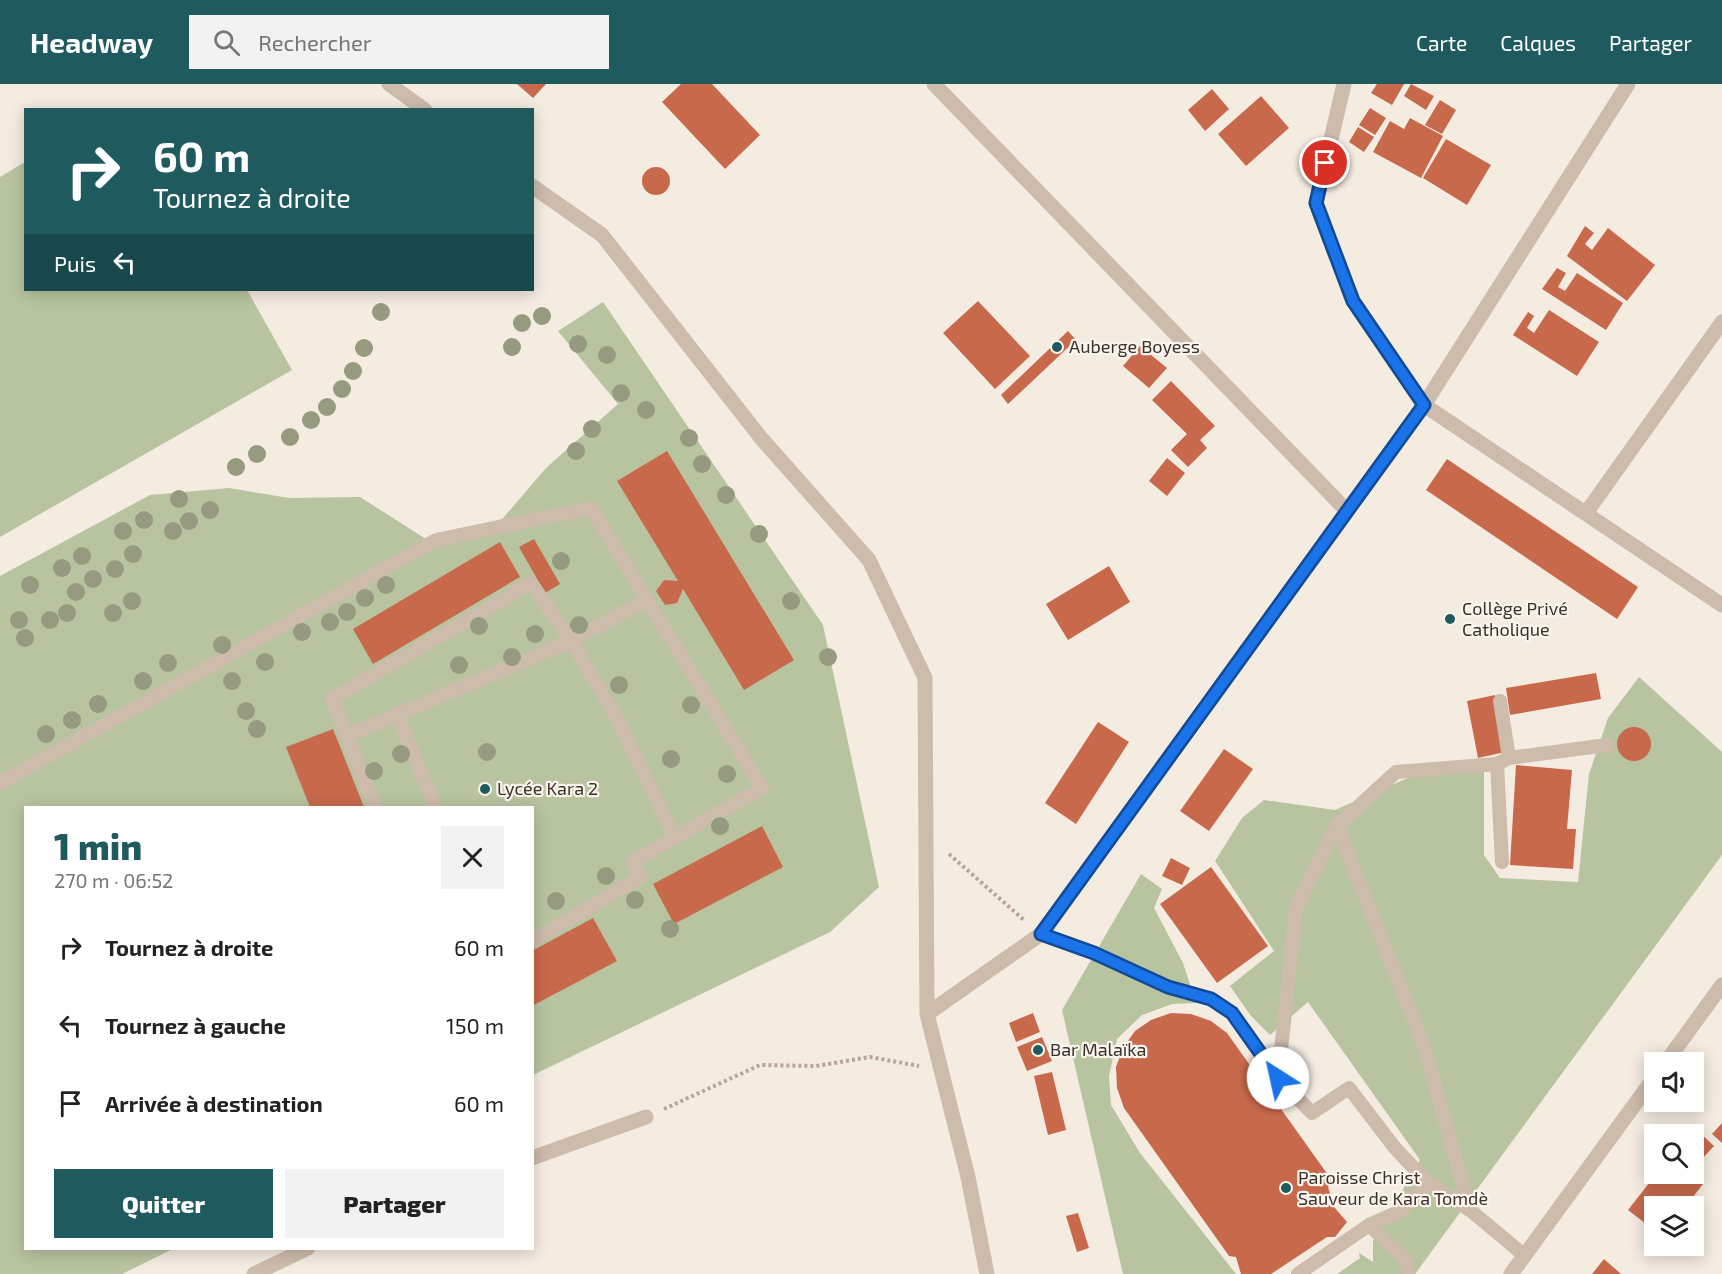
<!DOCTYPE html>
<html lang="fr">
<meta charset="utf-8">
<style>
body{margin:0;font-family:"Exo 2",sans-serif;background:#f2f2f2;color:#222;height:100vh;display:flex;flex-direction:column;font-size:22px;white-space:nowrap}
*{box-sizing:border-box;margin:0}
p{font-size:20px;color:#767676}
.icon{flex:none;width:33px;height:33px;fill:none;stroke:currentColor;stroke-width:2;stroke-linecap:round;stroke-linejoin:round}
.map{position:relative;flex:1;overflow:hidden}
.drawer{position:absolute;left:24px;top:722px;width:510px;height:444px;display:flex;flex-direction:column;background:#fff;border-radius:0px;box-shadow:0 3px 15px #0003}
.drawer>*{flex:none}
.banner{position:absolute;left:24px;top:24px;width:510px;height:183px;border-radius:0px;box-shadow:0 3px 15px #0003;background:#1f5a5e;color:#fff;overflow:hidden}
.controls{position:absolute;left:1644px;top:968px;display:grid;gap:12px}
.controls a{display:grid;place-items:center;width:60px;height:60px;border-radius:0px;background:#fff;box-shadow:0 3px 15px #0003;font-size:30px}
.pin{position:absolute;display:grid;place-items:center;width:51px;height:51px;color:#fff;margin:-26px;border:3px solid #fff;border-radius:50%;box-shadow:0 2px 6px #0007}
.me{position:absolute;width:66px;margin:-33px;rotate:325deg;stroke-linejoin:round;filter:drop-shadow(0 0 4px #0008)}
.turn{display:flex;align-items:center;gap:21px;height:126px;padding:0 30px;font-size:27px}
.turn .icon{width:78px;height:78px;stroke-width:2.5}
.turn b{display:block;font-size:42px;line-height:51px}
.then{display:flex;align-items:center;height:57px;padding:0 30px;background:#0003;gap:12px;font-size:22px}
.round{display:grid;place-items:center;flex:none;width:63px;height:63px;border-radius:0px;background:#f2f2f2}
.summary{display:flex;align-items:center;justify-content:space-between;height:102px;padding:0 30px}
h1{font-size:36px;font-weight:800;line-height:45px;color:#1f5a5e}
.action{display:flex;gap:12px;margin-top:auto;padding:12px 30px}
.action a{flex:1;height:69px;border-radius:0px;background:#1f5a5e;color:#fff;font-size:24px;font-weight:800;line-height:69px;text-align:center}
.action a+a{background:#f2f2f2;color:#222}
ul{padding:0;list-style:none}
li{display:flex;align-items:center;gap:18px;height:78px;padding:0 30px}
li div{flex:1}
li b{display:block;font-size:22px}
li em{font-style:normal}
header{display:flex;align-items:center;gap:36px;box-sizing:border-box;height:84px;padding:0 30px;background:#1f5a5e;color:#fff}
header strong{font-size:28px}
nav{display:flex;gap:33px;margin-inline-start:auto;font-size:21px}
.search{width:420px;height:54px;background:#f2f2f2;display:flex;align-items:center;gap:15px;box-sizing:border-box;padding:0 21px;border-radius:0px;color:#767676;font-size:22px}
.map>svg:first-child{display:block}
.green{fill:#b8c4a0}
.building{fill:#c8694b}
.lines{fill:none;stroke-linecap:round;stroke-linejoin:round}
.path{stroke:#b9a596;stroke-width:4;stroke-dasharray:3 3;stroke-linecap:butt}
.lane{stroke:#cdbbac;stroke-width:14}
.street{stroke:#cdbbac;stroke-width:15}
.tree{fill:#969b7f}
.route-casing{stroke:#114b97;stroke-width:15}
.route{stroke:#1a73e8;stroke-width:10}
.poi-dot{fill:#1f5a5e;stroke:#fbf5ee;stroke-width:2}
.labels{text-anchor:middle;stroke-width:4.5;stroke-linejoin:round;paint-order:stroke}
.poi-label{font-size:18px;fill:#3b302b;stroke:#fbf5ee;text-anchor:start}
</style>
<header>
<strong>Headway</strong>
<div class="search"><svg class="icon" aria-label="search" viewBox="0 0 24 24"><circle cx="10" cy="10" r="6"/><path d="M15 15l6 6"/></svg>Rechercher</div>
<nav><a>Carte</a><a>Calques</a><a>Partager</a></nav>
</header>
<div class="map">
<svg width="1722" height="1190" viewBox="0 0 1722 1190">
<rect width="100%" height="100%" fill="#f4ebe1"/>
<!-- green -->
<path class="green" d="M25,78L26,206H247L292,286L0,453V93Z
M603,218L823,541L879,803L830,848L533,991L532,723H26V1164H175L122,1190H0V492L150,411L229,404L289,414L360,413L426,455L493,446L546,384L618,320L558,247Z
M1639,593L1722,668V771L1415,1190H1337L1360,1174L1359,1169L1373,1178V1157L1420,1076L1308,918L1270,951L1251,932L1230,902L1274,867L1215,777L1242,734L1264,716L1335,726L1410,693L1484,685V771L1500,794L1578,798L1589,690L1608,634Z
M1141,790L1162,805L1154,824L1183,879L1196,919L1172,920L1142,931L1117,955L1109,992L1111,1021L1140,1069L1236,1190H1123L1062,926Z"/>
<!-- building -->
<path class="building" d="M517,0H546L533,14Z
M681,0H712L760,51L725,85L662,18Z
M1377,0H1404L1392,21L1371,9Z
M1411,0L1434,12L1426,26L1404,12Z
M1212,5L1229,25L1205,47L1188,26Z
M1261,12L1289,44L1246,82L1218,50Z
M1440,16L1456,26L1442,50L1425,41Z
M1370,24L1386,34L1375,51L1359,41Z
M1410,34L1443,52L1421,94L1373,68L1390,37L1404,45Z
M1358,43L1374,53L1364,68L1349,58Z
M1446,55L1491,81L1467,121L1423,94Z
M642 97a14 14 0 1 1 28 0a14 14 0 1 1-28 0Z
M1585,142L1594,149L1585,160L1592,166L1608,144L1655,181L1627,217L1567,172Z
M1557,184L1566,189L1558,203L1565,207L1577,189L1623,219L1606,246L1542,205Z
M978,217L1030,272L995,305L943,249Z
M1549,226L1599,258L1577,292L1513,251L1528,228L1534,232L1527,244L1534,249Z
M1068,247L1076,256L1008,320L1001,311Z
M1140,262L1167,284L1149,304L1123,282Z
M1171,297L1215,342L1200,356L1207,364L1188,383L1171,366L1187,350L1152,316Z
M667,367L794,576L744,606L683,505L677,519L665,521L656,507L664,496L678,497L617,397Z
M1167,374L1185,389L1167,412L1149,397Z
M1447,375L1638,503L1617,535L1426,406Z
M534,455L560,500L545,509L519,463Z
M500,458L520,493L373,580L353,545Z
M1109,482L1130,518L1068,556L1046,520Z
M1596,589L1601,615L1510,631L1506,604Z
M1495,611L1505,668L1478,674L1467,617Z
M1098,638L1129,658L1076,740L1045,719Z
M1617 660a17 17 0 1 1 34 0a17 17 0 1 1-34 0Z
M333,645L364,723H310L286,663Z
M1224,665L1253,685L1209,747L1180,727Z
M1516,681L1572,686L1567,745H1576L1573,785L1510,781Z
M762,742L783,783L674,840L653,800Z
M1171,774L1190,784L1182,801L1162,792Z
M1211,783L1268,862L1217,899L1160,820Z
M593,834L617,877L532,922V867Z
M1033,929L1040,948L1016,958L1009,939Z
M1171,929L1191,930L1211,937L1227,949L1333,1098L1328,1103L1334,1123L1347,1138L1335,1153H1327L1271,1190H1241L1236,1173L1229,1172L1124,1024L1117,1004L1116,983L1123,964L1135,947L1151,936Z
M1042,953L1052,977L1027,987L1017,963Z
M1052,988L1066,1046L1048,1051L1034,992Z
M1722,1039V1059L1712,1050Z
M1699,1048L1714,1062L1701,1076L1694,1069V1054Z
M1657,1089H1688L1703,1100L1686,1122H1654V1146L1628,1126Z
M1078,1129L1089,1164L1077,1168L1066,1132Z
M1604,1175L1621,1190H1592Z"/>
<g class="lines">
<!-- path -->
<path class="path" d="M949,770L1024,836
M664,1025L760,981L816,982L870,973L919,982"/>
<!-- lane -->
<path class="lane" d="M1500,617L1509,674
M397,630L435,723
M347,652L571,557L647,516
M1497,680L1509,674L1607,661
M0,699L436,456L591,424L762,704L632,778L641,793L532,857
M375,723L332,615L531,499L571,557L615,631L675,754
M1502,778L1497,680L1396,688L1337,742L1424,962L1470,1126L1525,1172
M1041,850L1094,869L1168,903L1211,915L1232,929L1278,994L1312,1029L1349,1004L1395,1064L1428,1099L1470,1126
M1278,994L1296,824L1337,742
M1369,1141L1406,1176L1409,1190
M1298,1190L1369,1141L1401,1127L1428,1099"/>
<!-- street -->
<path class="street" d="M389,0L425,26
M934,0L1347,427
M1344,0L1316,119L1353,217L1424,321L1722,521
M532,102L602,151L761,354L869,476L925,594L927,930L968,1093L987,1190
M1586,429L1722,238
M927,930L1041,850L1424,321L1628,0
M1666,978L1722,901
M532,1074L646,1033
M254,1190L308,1164
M1511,1190L1654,994"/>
</g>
<!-- trees -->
<g class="tree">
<circle cx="381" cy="228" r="9"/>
<circle cx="542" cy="232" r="9"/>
<circle cx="522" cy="239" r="9"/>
<circle cx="578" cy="260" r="9"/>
<circle cx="512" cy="263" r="9"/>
<circle cx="364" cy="264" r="9"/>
<circle cx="607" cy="271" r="9"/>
<circle cx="353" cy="287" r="9"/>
<circle cx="342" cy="305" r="9"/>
<circle cx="621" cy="309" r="9"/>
<circle cx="327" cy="323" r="9"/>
<circle cx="646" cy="326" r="9"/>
<circle cx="311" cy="336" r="9"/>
<circle cx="592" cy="345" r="9"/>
<circle cx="290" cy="353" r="9"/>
<circle cx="689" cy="354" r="9"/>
<circle cx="576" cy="367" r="9"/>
<circle cx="257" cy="370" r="9"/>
<circle cx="702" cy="380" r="9"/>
<circle cx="236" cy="383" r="9"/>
<circle cx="726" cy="411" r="9"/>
<circle cx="179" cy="415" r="9"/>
<circle cx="210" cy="426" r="9"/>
<circle cx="144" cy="436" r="9"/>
<circle cx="189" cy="437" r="9"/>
<circle cx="123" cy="447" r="9"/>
<circle cx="173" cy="447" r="9"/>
<circle cx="759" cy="450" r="9"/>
<circle cx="133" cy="470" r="9"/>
<circle cx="82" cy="472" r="9"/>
<circle cx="561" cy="477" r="9"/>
<circle cx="62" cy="484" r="9"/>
<circle cx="115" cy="485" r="9"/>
<circle cx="93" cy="495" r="9"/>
<circle cx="30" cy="501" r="9"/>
<circle cx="386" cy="501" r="9"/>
<circle cx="76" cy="508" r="9"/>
<circle cx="365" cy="514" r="9"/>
<circle cx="132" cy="517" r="9"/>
<circle cx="791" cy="517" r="9"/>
<circle cx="347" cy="528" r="9"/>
<circle cx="67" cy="529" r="9"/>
<circle cx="113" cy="529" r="9"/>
<circle cx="19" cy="536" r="9"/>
<circle cx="50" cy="536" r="9"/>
<circle cx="330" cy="538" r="9"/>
<circle cx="579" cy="541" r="9"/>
<circle cx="479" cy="542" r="9"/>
<circle cx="302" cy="548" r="9"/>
<circle cx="535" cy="550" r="9"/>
<circle cx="25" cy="554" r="9"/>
<circle cx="222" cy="561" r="9"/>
<circle cx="512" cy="573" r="9"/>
<circle cx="828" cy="573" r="9"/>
<circle cx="265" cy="578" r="9"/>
<circle cx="168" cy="579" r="9"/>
<circle cx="459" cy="581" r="9"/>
<circle cx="143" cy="597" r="9"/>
<circle cx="232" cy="597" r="9"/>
<circle cx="619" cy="601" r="9"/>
<circle cx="98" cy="620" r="9"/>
<circle cx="691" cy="621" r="9"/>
<circle cx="246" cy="627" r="9"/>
<circle cx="72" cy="636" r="9"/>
<circle cx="257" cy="645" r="9"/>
<circle cx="46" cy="650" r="9"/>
<circle cx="487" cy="668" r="9"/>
<circle cx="401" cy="670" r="9"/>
<circle cx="671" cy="675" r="9"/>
<circle cx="374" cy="687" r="9"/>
<circle cx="727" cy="690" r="9"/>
<circle cx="720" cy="742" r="9"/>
<circle cx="606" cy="792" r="9"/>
<circle cx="635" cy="816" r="9"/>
<circle cx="556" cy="817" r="9"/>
<circle cx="670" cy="845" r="9"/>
</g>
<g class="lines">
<defs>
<path id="route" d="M1278,994L1232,929L1211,915L1168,903L1094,869L1041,850L1424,321L1353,217L1316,119L1325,79"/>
</defs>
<!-- route casing -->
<use href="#route" class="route-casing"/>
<!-- route -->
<use href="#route" class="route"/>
</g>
<!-- markers -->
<g class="poi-dot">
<circle cx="1057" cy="263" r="6"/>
<circle cx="1450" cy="535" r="6"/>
<circle cx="485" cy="705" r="6"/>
<circle cx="1038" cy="966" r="6"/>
<circle cx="1286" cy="1104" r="6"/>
</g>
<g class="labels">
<!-- poi labels -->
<g class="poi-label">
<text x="1069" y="269">Auberge Boyess</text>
<text x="1462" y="531">Collège Privé<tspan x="1462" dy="21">Catholique</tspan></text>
<text x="497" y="711">Lycée Kara 2</text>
<text x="1050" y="972">Bar Malaïka</text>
<text x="1298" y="1100">Paroisse Christ<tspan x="1298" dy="21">Sauveur de Kara Tomdè</tspan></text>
</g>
</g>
</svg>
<div class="controls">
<a><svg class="icon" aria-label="sound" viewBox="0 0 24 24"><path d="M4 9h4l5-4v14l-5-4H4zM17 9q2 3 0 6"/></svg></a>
<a><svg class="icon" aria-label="search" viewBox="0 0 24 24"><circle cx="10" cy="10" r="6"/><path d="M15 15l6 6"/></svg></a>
<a><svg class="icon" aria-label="layers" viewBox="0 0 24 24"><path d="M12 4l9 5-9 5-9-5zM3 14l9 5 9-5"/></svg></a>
</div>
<div class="pin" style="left:1325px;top:79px;background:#d93025"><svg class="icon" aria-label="arrive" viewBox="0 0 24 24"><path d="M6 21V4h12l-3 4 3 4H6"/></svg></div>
<svg class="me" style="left:1278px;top:994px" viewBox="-20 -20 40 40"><circle r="19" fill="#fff"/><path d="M0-13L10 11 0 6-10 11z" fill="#1a73e8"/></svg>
<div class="banner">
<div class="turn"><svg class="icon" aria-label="right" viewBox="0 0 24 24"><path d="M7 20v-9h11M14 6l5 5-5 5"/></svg><div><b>60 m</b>Tournez à droite</div></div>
<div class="then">Puis<svg class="icon" aria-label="left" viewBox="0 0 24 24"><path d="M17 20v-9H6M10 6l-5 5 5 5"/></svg></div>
</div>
<section class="drawer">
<div class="summary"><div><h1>1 min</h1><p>270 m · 06:52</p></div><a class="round"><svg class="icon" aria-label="close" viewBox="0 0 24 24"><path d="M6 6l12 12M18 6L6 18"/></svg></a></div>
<ul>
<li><svg class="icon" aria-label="right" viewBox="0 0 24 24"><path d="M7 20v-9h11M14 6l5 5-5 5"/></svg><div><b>Tournez à droite</b></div><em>60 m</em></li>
<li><svg class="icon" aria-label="left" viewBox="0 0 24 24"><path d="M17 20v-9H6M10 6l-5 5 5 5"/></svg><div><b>Tournez à gauche</b></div><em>150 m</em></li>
<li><svg class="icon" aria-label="arrive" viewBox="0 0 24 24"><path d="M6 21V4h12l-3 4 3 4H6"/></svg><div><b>Arrivée à destination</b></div><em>60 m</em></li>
</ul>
<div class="action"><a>Quitter</a><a>Partager</a></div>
</section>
</div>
